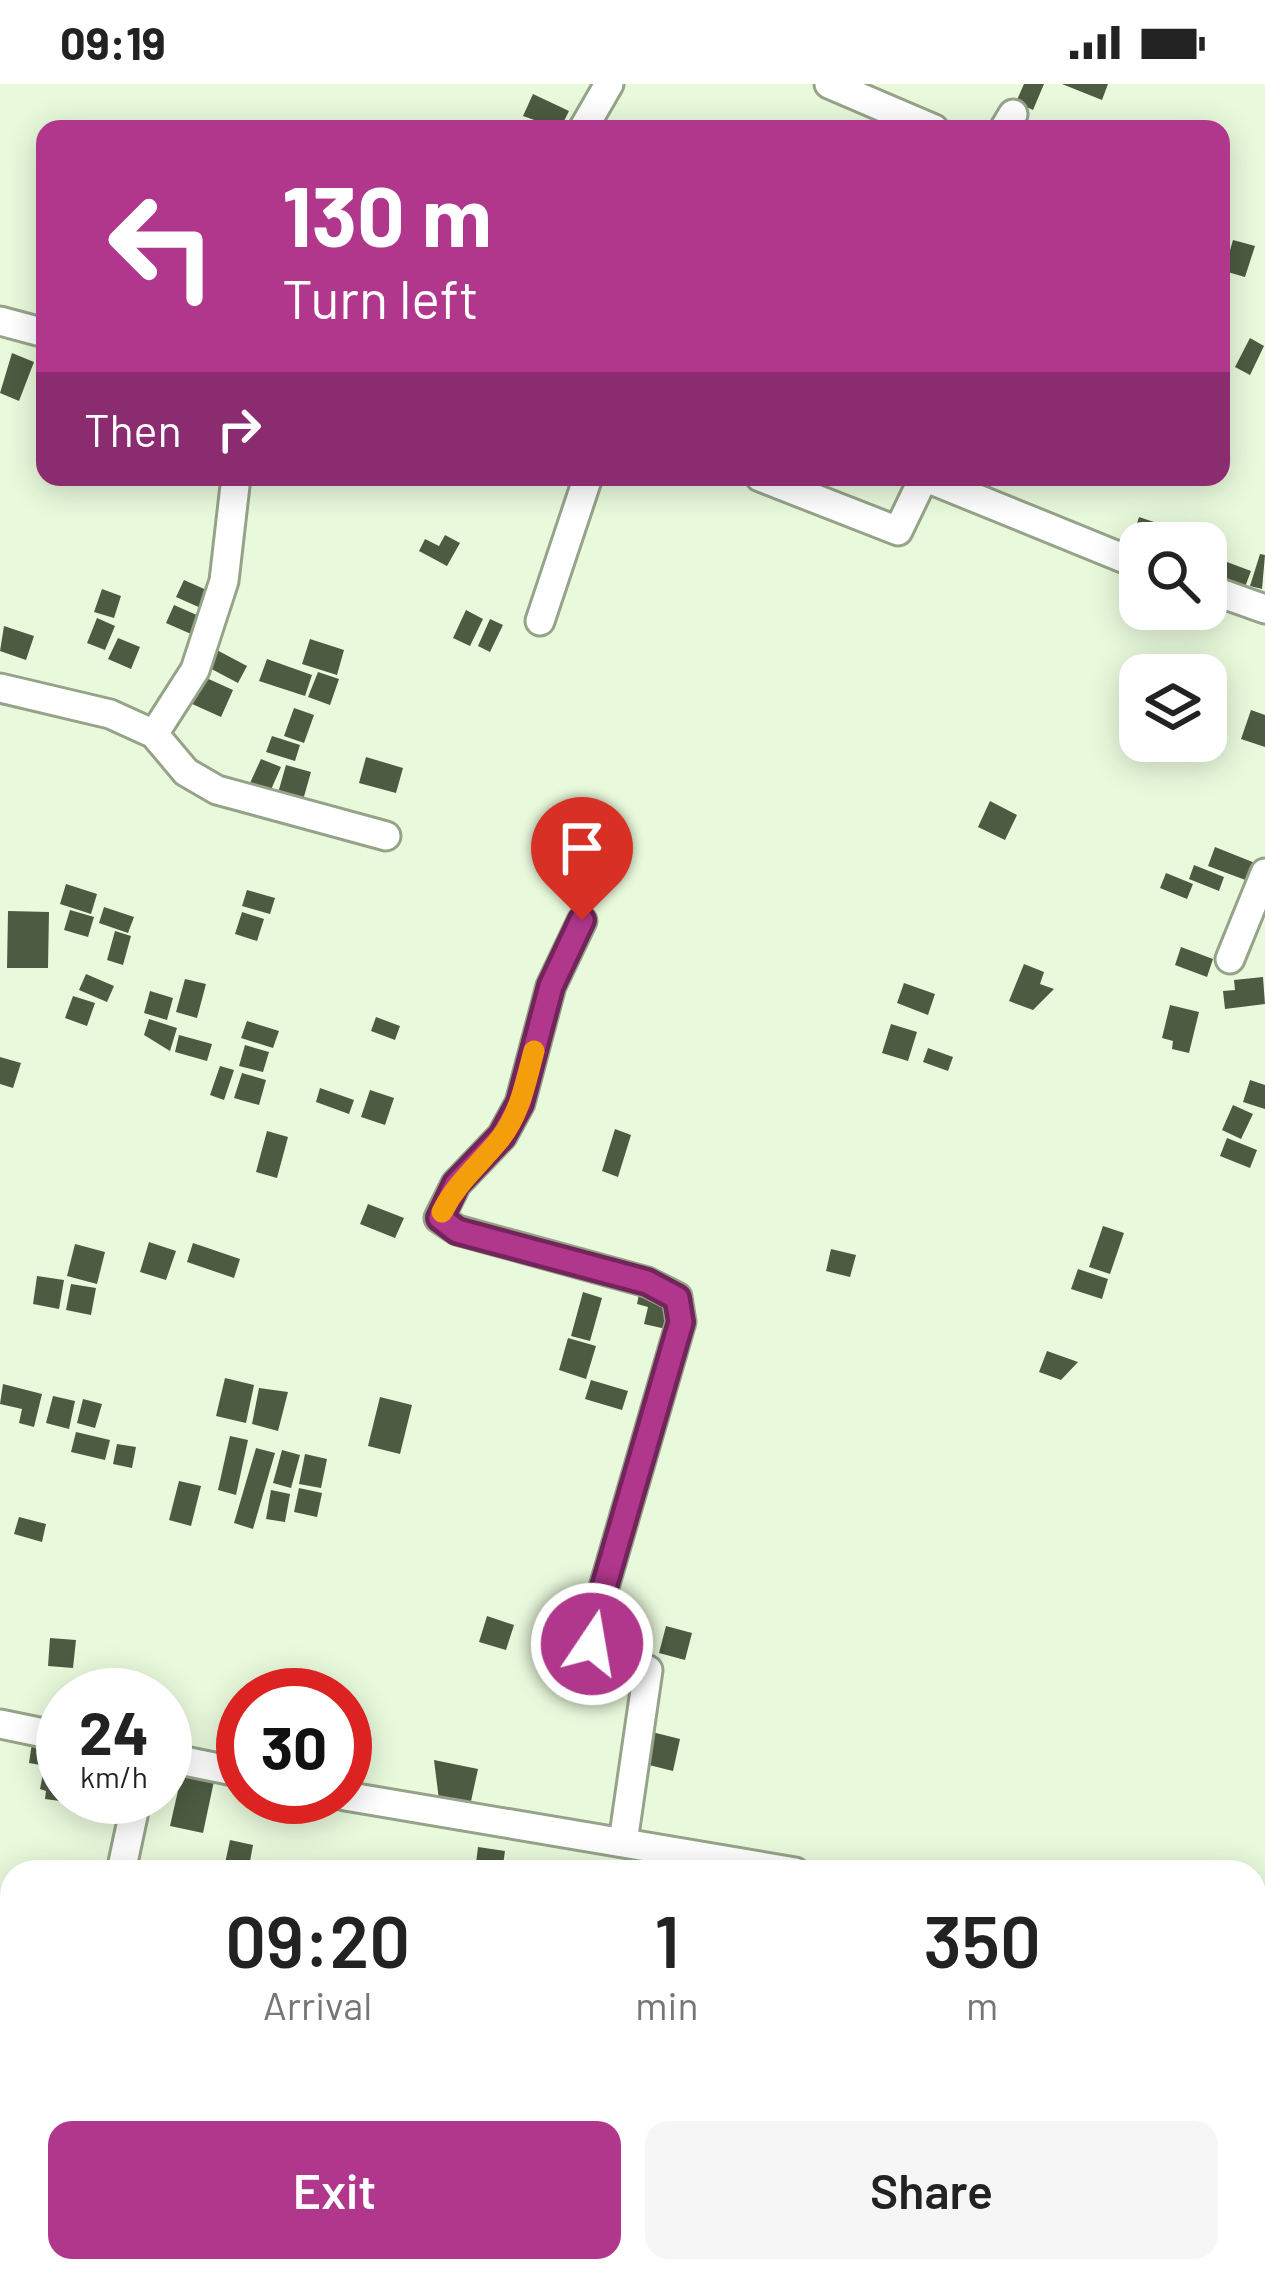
<!DOCTYPE html>
<style>
body{margin:0;font-family:Barlow,sans-serif;background:#f6f6f6;color:#222;height:100vh;display:flex;flex-direction:column;font-size:45px;white-space:nowrap}
*{box-sizing:border-box;margin:0}
p{font-size:39px;color:#767676}
.icon{flex:none;width:66px;height:66px;fill:none;stroke:currentColor;stroke-width:2;stroke-linecap:round;stroke-linejoin:round}
.map{position:relative;flex:1;overflow:hidden}
.details{position:absolute;left:0px;top:1776px;width:1266px;height:423px;display:flex;flex-direction:column;background:#fff;border-radius:36px 36px 0 0;box-shadow:0 6px 30px #0003}
.details>*{flex:none}
.guide{position:absolute;left:36px;top:36px;width:1194px;height:366px;border-radius:24px;box-shadow:0 6px 30px #0003;background:#b0378c;color:#fff;overflow:hidden}
.fabs{position:absolute;left:1119px;top:438px;display:grid;gap:24px}
.fabs a{display:grid;place-items:center;width:108px;height:108px;border-radius:24px;background:#fff;box-shadow:0 6px 30px #0003;font-size:60px}
.speed{position:absolute;left:36px;top:1584px;display:flex;gap:24px;font-size:60px;font-weight:700;text-align:center}
.speed>*{display:grid;place-content:center;width:156px;height:156px;border-radius:50%;background:#fff;box-shadow:0 6px 30px #0003;line-height:1}
.speed small{font-size:30px;font-weight:400}
.speed .limit{border:18px solid #d22;background:#fff;color:#111}
.pin{position:absolute;display:grid;place-items:center;width:102px;height:102px;color:#fff;margin:-123px -51px;border-radius:50% 50% 50% 0;rotate:-45deg;box-shadow:0 0 12px #0007}
.pin .icon{rotate:45deg}
.me{position:absolute;width:132px;margin:-66px;rotate:12deg;stroke-linejoin:round;filter:drop-shadow(0 0 9px #0008)}
.turn{display:flex;align-items:center;gap:42px;height:252px;padding:0 48px;font-size:54px}
.turn .icon{width:156px;height:156px;stroke-width:2.5}
.turn b{display:block;font-size:84px;line-height:102px}
.then{display:flex;align-items:center;height:114px;padding:0 48px;background:#0003;gap:24px;font-size:45px}
.eta{display:flex;justify-content:space-evenly;align-items:center;height:204px;text-align:center}
.eta b{font-size:72px;font-weight:600;line-height:84px}
.cta{display:flex;gap:24px;margin-top:auto;padding:24px 48px}
.cta a{flex:1;height:138px;border-radius:24px;background:#b0378c;color:#fff;font-size:48px;font-weight:600;line-height:138px;text-align:center}
.cta a+a{background:#f6f6f6;color:#222}
.status{display:flex;justify-content:space-between;align-items:center;height:84px;padding:0 60px;background:#fff;direction:ltr}
.status svg{height:33px;fill:currentColor}
.map>svg:first-child{display:block}
.building{fill:#4d5b42}
.lines{fill:none;stroke-linecap:round;stroke-linejoin:round}
.minor-casing{stroke:#95a489;stroke-width:33}
.minor{stroke:#fff;stroke-width:27}
.route-casing{stroke:#72245b;stroke-width:30}
.route{stroke:#b0378c;stroke-width:21}
.slow{stroke:#f59e0b;stroke-width:21}
</style>
<div class="status"><b>09:19</b><svg viewBox="0 0 49 12"><path d="M0 12V9h3v3zM5 12V6h3v6zM10 12V3h3v9zM15 12V0h3v12zM26 1h20v11H26zM47 4h2v5h-2z"/></svg></div>
<div class="map">
<svg width="1265" height="2197" viewBox="0 0 1265 2197">
<rect width="100%" height="100%" fill="#e9fadc"/>
<!-- building -->
<path class="building" d="M1024,0H1044L1033,26L1016,18Z
M1062,0H1108L1102,16Z
M533,10L569,27L560,45L523,32Z
M1233,156L1255,162L1245,193L1224,187Z
M1250,254L1264,262L1250,291L1235,283Z
M12,269L34,278L19,317L0,309Z
M1139,433L1166,442L1161,459H1140V469L1129,465Z
M445,451L460,459L447,482L419,467L425,455L439,462Z
M1260,470L1265,471L1262,505L1250,502Z
M1227,478L1251,487L1242,511L1219,502Z
M184,496L211,508L203,525L176,513Z
M102,505L121,512L114,534L94,528Z
M174,521L199,532L191,550L166,539Z
M466,526L483,535L470,562L453,554Z
M97,534L115,542L105,566L87,559Z
M490,535L503,541L490,568L478,562Z
M4,542L34,552L26,576L0,567Z
M118,554L140,563L131,585L108,575Z
M310,555L344,566L337,591L302,580Z
M213,564L247,582L238,599L204,581Z
M267,575L312,591L305,612L259,597Z
M318,588L339,595L330,621L308,613Z
M202,592L233,606L221,633L190,619Z
M294,624L314,631L304,659L284,652Z
M1251,626L1265,631V663L1241,655Z
M272,652L300,661L295,677L266,668Z
M366,673L403,684L396,709L359,699Z
M261,675L281,683L270,708L250,699Z
M286,681L311,688L301,723L276,716Z
M990,717L1017,731L1005,756L978,743Z
M1215,763L1255,779L1248,797L1208,782Z
M1194,781L1224,793L1219,807L1189,795Z
M1166,789L1193,800L1187,815L1160,804Z
M66,800L97,810L91,830L60,820Z
M247,806L275,814L270,830L242,822Z
M104,823L134,833L128,849L99,839Z
M70,826L94,833L88,853L64,846Z
M8,827L49,828L48,884H7Z
M242,828L264,835L257,857L235,850Z
M115,847L131,852L123,881L107,876Z
M1181,863L1213,875L1207,893L1175,881Z
M1024,880L1044,888L1040,900L1054,905L1033,926L1009,917Z
M86,890L114,902L107,918L79,906Z
M1263,893L1265,920L1225,925L1223,907L1235,906L1234,896Z
M185,895L206,900L197,934L176,928Z
M904,899L935,910L928,931L897,919Z
M150,907L173,914L167,936L144,929Z
M73,912L95,919L87,942L65,934Z
M1170,921L1199,928L1189,969L1172,965L1173,957L1162,954Z
M376,933L400,942L395,956L371,947Z
M149,935L177,944L170,967L144,951Z
M247,937L279,947L273,964L241,954Z
M891,940L917,948L908,977L882,969Z
M179,951L212,960L207,977L175,968Z
M245,961L269,968L263,988L239,982Z
M928,964L953,973L948,987L923,978Z
M0,973L21,979L13,1004L0,1000Z
M220,982L234,986L224,1016L210,1011Z
M242,989L266,996L259,1021L234,1014Z
M1250,996L1265,1001V1025L1243,1018Z
M320,1004L354,1016L349,1030L316,1018Z
M370,1006L394,1014L385,1041L361,1033Z
M1233,1021L1253,1030L1241,1055L1222,1046Z
M615,1045L631,1051L618,1093L602,1087Z
M267,1047L288,1053L277,1094L256,1088Z
M1227,1054L1257,1066L1250,1084L1220,1072Z
M368,1120L404,1134L395,1154L360,1140Z
M1103,1142L1124,1149L1110,1190L1089,1183Z
M149,1158L176,1167L166,1196L140,1188Z
M193,1159L240,1175L234,1194L187,1178Z
M75,1160L105,1168L97,1200L67,1192Z
M831,1165L856,1171L850,1193L826,1187Z
M1078,1185L1108,1195L1102,1215L1071,1205Z
M37,1192L64,1196L59,1225L33,1220Z
M71,1200L96,1204L91,1231L66,1226Z
M583,1208L602,1214L590,1257L571,1252Z
M639,1210L664,1215L670,1226L666,1245L644,1240L648,1223L637,1220Z
M568,1254L596,1262L586,1295L559,1286Z
M1047,1267L1078,1278L1061,1296L1039,1288Z
M225,1294L254,1301L246,1339L216,1332Z
M591,1296L628,1307L622,1326L585,1315Z
M3,1300L42,1310L34,1343L19,1339L22,1325L0,1320Z
M259,1304L288,1308L278,1347L252,1340Z
M53,1312L75,1317L69,1345L46,1339Z
M380,1313L412,1321L400,1370L368,1362Z
M83,1315L102,1320L95,1344L77,1339Z
M76,1348L110,1356L105,1376L71,1368Z
M230,1352L248,1356L236,1411L218,1406Z
M117,1360L136,1363L132,1384L113,1380Z
M256,1364L275,1369L253,1445L234,1439Z
M282,1366L300,1371L291,1404L273,1399Z
M305,1370L327,1375L321,1404L299,1400Z
M179,1397L201,1402L191,1442L169,1436Z
M299,1404L322,1409L317,1433L294,1428Z
M271,1406L290,1410L285,1438L266,1435Z
M19,1433L46,1440L42,1458L14,1450Z
M487,1532L514,1541L506,1566L479,1558Z
M666,1542L692,1549L685,1576L659,1569Z
M50,1554L76,1556L73,1584L48,1582Z
M652,1648L680,1655L673,1687L645,1680Z
M32,1659L63,1664V1685L29,1679Z
M434,1676L478,1685L470,1722L439,1716Z
M44,1684L63,1688V1713H92L90,1721L45,1715L46,1707L40,1705Z
M182,1689L214,1697L203,1749L170,1742Z
M99,1713H126L118,1736L94,1728Z
M230,1756L253,1761L248,1788L224,1784Z
M478,1763L505,1767L502,1788H491L493,1778L476,1779Z"/>
<g class="lines">
<defs>
<path id="minor" d="M829,0L934,45
M583,45L609,0
M1004,45L1013,30
M0,237L45,249
M760,393L898,447L924,393L1140,481
M1206,504L1265,525
M540,537L588,393
M0,604L110,630L154,650L186,688L217,706L386,752
M154,650L195,586L224,497L236,393
M582,837L551,902L520,1019L502,1052L456,1100L439,1134L457,1146L647,1198L677,1213L681,1238L600,1517L592,1560L648,1586L623,1758
M1230,875L1265,789
M0,1640L63,1653
M165,1673L243,1689
M345,1712L795,1788
M121,1788L137,1713
M1254,1922L1265,1925
M42,2197V2187"/>
</defs>
<!-- minor casing -->
<use href="#minor" class="minor-casing"/>
<!-- minor -->
<use href="#minor" class="minor"/>
</g>
<g class="lines">
<defs>
<path id="route" d="M582,836L551,902L520,1019L502,1052L456,1100L440,1134L457,1147L647,1198L677,1214L681,1238L600,1517L592,1560"/>
</defs>
<!-- route casing -->
<use href="#route" class="route-casing"/>
<!-- route -->
<use href="#route" class="route"/>
<!-- slow -->
<path class="slow" d="M442,1128C457,1098 479,1081 500,1055C520,1030 526,997 534,967"/>
</g>
</svg>
<div class="fabs">
<a><svg class="icon" aria-label="search" viewBox="0 0 24 24"><circle cx="10" cy="10" r="6"/><path d="M15 15l6 6"/></svg></a>
<a><svg class="icon" aria-label="layers" viewBox="0 0 24 24"><path d="M12 4l9 5-9 5-9-5zM3 14l9 5 9-5"/></svg></a>
</div>
<div class="speed"><div>24<small>km/h</small></div><div class="limit">30</div></div>
<div class="pin" style="left:582px;top:836px;background:#d93025"><svg class="icon" aria-label="arrive" viewBox="0 0 24 24"><path d="M6 21V4h12l-3 4 3 4H6"/></svg></div>
<svg class="me" style="left:592px;top:1560px" viewBox="-20 -20 40 40"><circle r="17" fill="#b0378c" stroke="#fff" stroke-width="3"/><path d="M0-11L8 9 0 5-8 9z" fill="#fff"/></svg>
<div class="guide">
<div class="turn"><svg class="icon" aria-label="left" viewBox="0 0 24 24"><path d="M17 20v-9H6M10 6l-5 5 5 5"/></svg><div><b>130 m</b>Turn left</div></div>
<div class="then">Then<svg class="icon" aria-label="right" viewBox="0 0 24 24"><path d="M7 20v-9h11M14 6l5 5-5 5"/></svg></div>
</div>
<section class="details">
<div class="eta">
<div><b>09:20</b><p>Arrival</p></div>
<div><b>1</b><p>min</p></div>
<div><b>350</b><p>m</p></div>
</div>
<div class="cta"><a>Exit</a><a>Share</a></div>
</section>
</div>
